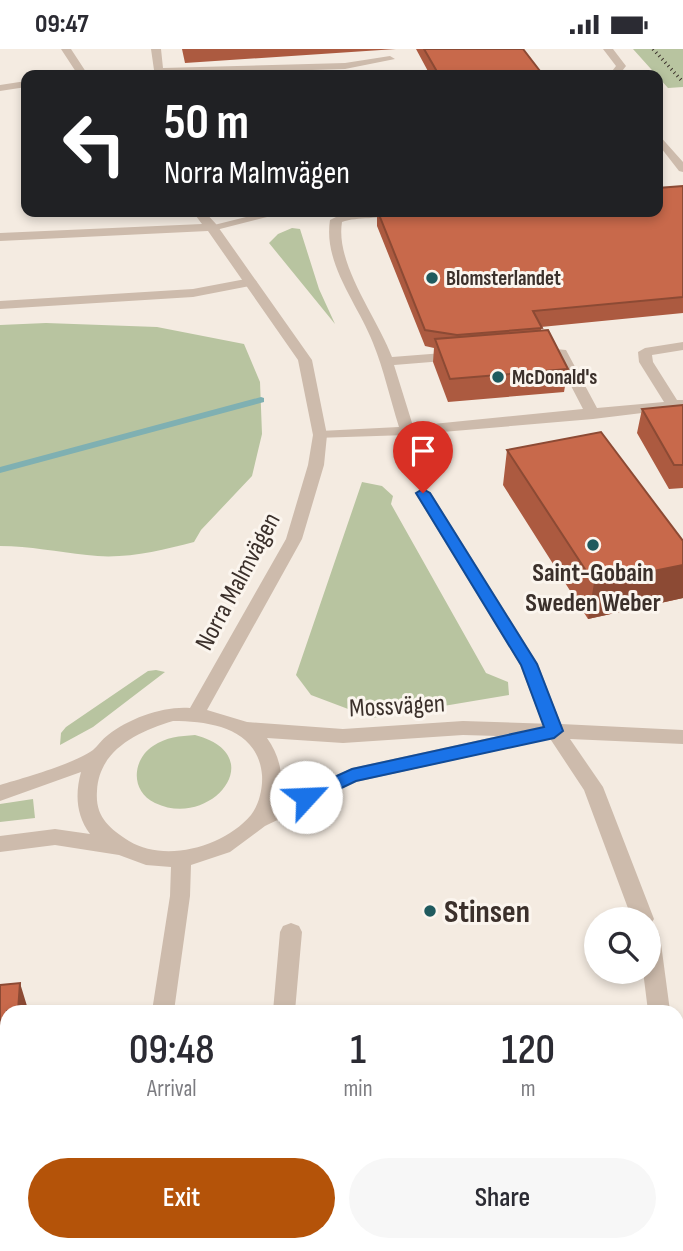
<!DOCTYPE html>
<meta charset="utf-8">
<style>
body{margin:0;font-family:"Sofia Sans Condensed",sans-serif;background:#f7f7f7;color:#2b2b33;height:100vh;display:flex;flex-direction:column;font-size:26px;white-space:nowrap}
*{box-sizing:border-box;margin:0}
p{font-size:23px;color:#7c7c81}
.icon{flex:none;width:38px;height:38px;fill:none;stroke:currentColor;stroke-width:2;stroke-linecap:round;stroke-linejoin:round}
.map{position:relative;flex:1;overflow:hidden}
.panel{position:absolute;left:0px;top:956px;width:684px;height:247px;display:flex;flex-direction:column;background:#fff;border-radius:21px 21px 0 0;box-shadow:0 4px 10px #0003}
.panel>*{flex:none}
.guide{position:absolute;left:21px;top:21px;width:642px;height:147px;border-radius:14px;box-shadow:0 4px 10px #0003;background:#202124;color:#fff;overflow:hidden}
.tools{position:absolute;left:584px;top:858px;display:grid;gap:14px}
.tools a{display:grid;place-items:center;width:77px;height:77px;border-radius:50%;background:#fff;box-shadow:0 4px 10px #0003;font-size:35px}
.pin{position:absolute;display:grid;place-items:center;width:60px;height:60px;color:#fff;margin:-72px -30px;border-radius:50% 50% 50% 0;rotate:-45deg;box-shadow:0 0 7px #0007}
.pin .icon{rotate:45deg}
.me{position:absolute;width:77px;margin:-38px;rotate:65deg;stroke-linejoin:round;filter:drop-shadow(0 0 5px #0008)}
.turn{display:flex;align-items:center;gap:24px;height:147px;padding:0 28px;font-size:32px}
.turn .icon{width:91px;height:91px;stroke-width:2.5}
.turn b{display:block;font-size:49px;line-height:60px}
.eta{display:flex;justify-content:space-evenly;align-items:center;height:119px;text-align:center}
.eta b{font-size:42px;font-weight:600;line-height:49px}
.action{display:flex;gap:14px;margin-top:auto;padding:14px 28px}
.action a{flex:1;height:80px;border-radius:42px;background:#b45309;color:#fff;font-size:28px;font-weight:600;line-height:80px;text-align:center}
.action a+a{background:#f7f7f7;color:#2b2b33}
.status{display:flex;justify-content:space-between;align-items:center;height:49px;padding:0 35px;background:#fff;direction:ltr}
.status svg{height:19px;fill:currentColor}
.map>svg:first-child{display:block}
.green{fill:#b8c4a0}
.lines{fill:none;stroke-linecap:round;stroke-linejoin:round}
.stream{fill:#7fb0b2;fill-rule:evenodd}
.service{fill:#cdbbac;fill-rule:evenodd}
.minor{fill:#cdbbac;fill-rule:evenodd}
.rail{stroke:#3b302b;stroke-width:3.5;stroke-dasharray:1 3.5;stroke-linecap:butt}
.wall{fill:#ac5a40}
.shaded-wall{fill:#8c4a34}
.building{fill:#c8694b;stroke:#8c4a34;stroke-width:2}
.route{fill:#1a73e8;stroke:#114b97;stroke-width:2}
.poi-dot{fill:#1f5a5e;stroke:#fbf5ee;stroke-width:2.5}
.labels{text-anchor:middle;stroke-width:6;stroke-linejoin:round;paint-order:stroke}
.far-poi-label{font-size:21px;font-weight:bold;fill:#3b302b;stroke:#fbf5ee;text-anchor:start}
.poi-label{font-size:26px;font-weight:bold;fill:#3b302b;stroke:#fbf5ee}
.street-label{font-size:26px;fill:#3b302b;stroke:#fbf5ee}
.near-poi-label{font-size:32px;font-weight:bold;fill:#3b302b;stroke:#fbf5ee;text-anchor:start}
</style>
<div class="status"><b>09:47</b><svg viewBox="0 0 49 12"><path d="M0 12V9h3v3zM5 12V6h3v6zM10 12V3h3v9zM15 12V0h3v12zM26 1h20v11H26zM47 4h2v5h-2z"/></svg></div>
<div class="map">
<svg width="683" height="1202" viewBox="0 0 683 1202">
<rect width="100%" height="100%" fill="#f4ebe1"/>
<!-- green -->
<path class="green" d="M633,0H683V38L668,39Z
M292,179L300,180L319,240L335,275L269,194L278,185Z
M46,274L157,278L244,295L260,333L262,385L252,427L201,481L194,493C159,502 123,511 87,506C57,503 30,497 0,497V276Z
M362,433L382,437L393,447L391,455L486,624L508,633L509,646L372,669L311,646L296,626Z
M156,621L165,623L93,678L60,696L61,684L66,678L148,622Z
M195,686C272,706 211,781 155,754C130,742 132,711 153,697C166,688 180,687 195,686Z
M33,750L35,769L0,773V755Z"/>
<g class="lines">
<!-- stream -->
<path class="stream" d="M261,348L264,349V353L0,424V418Z"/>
<!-- service -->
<path class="service" d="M151,0H161L163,19L345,14L390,7L395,10L345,20L143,26L154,21Z
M603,0H613L626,17L619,26H609L616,17Z
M658,85L683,113V123L679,122L658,95Z
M266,163H287L212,182L206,178Z
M346,163H394C381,172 358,167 342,173C335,215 377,268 392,308L456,303L463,307L456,311L394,316L413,377L583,360L556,308L531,305V299L536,298L566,301L597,359L664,353L639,313L638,303L645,299L683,293V301L652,306L653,313L677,351H683V359L593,370L407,386L315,389L313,386L320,382L399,378C390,350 384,321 373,294C358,255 323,215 330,171Z
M251,229L257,233L255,236L193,248L0,260V252L193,240Z
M423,439L431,444L538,615L561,675L683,681V695L570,690L603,738L654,870L650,876L649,870H632L584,741L545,682L520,616L415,444Z
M291,874L299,877L302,883L295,962H273L280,883L283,877Z
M649,878L657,880L660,887L670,962H648L643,922H649Z
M677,1085L683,1088V1147L677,1145Z
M251,1195H277V1202H251Z"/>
<!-- minor -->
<path class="minor" d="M61,0H71L88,26H78Z
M26,32V38L0,42V36Z
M193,163H205L216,175L312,311L327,386L324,416L302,490L207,661L247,673L343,680L463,672L554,675L561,677L563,682L561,687L536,688L534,693L527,695L356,733L265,777L230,803L191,816L190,847L174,962H152L170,847L171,818L146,816L119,806L55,796L0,803V787L55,780L90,785C76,766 75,745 81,723L0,752V736C23,729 74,715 93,701C98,697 102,690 108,686C130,669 163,657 190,659L286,490L308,416L313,386L298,311L208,182L0,192V184L202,175ZM173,672C212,672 258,680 262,726C263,739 259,756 251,766C224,798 165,814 129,792C109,779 95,768 97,742C99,701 137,683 173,672ZM463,686L498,687L352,719L277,754C285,730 281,709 267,689L343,694Z
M116,1195H142L141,1202H115Z"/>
<!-- rail -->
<path class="rail" d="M653,0L683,33"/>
</g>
<!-- wall -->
<path class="wall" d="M182,0H396L185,14Z
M416,0H523L543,26H430Z
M683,137V264L541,278V282L568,320L564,343L448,353L433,313L434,299L425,297L377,177V163H658Z
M683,356V439L669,440L637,384L642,360Z
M507,401L683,492V549L588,570L503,436Z
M0,936L27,957L7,962V1031L0,1032Z"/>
<!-- shaded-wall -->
<path class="shaded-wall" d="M683,516V549L588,570L594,534Z
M20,934L27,957V962H18Z"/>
<!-- building -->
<path class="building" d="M424,0H523L543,26H439Z
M683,137V248L533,262L542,279L457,286L425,281L378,163H658V139Z
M548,281L568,320L450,330L435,290Z
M683,356V416H674L642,360Z
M601,383L683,492V516L594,534L507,401Z
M20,934L18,962H7V1008L0,1009V936Z"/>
<!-- route -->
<path class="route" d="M423,440L430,444L537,615L563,682L554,689L356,732L312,753H299L297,748L299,744L352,720L544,678L521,616L416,444Z"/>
<!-- markers -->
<g class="poi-dot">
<circle cx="432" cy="229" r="7"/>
<circle cx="498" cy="328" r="7"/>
<circle cx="593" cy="496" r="7"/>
<circle cx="430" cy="862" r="7"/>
</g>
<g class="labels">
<!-- far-poi labels -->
<g class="far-poi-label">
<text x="446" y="236">Blomsterlandet</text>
<text x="512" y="335">McDonald's</text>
</g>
<!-- poi labels -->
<g class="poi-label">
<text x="593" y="532">Saint-Gobain<tspan x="593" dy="30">Sweden Weber</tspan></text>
</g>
<!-- street labels -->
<g class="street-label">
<text transform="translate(237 532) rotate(-62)" y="9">Norra Malmvägen</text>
<text transform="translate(397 656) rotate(-3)" y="9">Mossvägen</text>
</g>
<!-- near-poi labels -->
<g class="near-poi-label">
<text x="444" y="873">Stinsen</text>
</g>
</g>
</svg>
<div class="tools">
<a><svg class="icon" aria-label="search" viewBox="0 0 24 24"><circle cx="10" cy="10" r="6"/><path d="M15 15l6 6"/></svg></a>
</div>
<div class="pin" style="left:423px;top:444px;background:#d93025"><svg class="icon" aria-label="arrive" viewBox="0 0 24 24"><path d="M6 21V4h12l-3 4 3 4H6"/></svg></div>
<svg class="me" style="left:306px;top:748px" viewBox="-20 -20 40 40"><circle r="19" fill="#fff"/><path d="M0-13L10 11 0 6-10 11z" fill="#1a73e8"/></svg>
<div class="guide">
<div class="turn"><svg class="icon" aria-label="left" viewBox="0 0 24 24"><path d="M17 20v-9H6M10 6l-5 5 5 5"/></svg><div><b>50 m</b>Norra Malmvägen</div></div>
</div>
<section class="panel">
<div class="eta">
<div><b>09:48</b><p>Arrival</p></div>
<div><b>1</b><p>min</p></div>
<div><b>120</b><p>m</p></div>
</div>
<div class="action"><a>Exit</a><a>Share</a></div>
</section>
</div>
